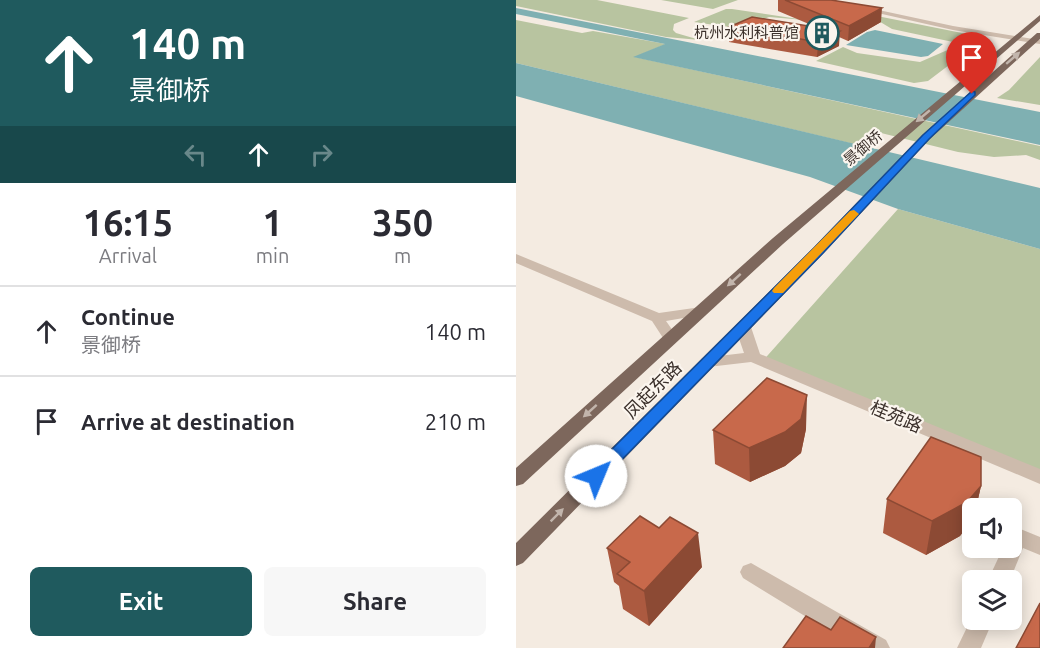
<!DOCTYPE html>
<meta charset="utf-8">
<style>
body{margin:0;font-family:Ubuntu,"Noto Sans SC",sans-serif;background:#f7f7f7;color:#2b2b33;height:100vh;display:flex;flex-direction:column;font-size:22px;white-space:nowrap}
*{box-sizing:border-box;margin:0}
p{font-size:20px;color:#7c7c81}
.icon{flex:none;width:33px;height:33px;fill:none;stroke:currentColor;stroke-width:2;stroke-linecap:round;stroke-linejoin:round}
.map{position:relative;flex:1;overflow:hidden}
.details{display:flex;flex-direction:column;background:#fff;width:516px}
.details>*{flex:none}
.hud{background:#1f5a5e;color:#fff;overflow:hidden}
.fabs{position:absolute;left:446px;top:498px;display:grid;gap:12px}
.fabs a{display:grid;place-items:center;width:60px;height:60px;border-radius:9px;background:#fff;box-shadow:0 3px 15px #0003;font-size:30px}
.pin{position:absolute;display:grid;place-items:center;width:51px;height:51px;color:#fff;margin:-62px -26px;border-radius:50% 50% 50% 0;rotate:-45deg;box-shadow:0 0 6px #0007}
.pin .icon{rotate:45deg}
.me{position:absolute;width:66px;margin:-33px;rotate:45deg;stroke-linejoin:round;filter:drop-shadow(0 0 4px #0008)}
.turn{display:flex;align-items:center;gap:21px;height:126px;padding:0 30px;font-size:27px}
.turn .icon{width:78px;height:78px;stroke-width:2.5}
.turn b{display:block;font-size:42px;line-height:51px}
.lanes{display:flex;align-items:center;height:57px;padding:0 30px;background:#0003;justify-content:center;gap:30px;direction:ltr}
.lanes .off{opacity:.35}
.eta{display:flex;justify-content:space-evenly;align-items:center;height:102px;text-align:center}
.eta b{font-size:36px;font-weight:700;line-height:42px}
.action{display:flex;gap:12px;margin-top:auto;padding:12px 30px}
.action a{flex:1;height:69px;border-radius:9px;background:#1f5a5e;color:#fff;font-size:24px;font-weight:700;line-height:69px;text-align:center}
.action a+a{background:#f7f7f7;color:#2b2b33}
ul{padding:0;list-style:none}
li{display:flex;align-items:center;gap:18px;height:90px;padding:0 30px;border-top:2px solid #e1e1e2}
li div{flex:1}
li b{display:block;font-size:22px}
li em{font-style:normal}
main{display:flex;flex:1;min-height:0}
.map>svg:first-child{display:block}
.green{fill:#b8c4a0}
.water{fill:#7fb0b2}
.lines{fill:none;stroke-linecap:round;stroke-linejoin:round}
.minor{fill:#cdbbac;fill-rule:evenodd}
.major{fill:#7d675c;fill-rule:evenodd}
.wall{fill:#ac5a40}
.shaded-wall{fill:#8c4a34}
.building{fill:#c8694b;stroke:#8c4a34;stroke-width:1.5}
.oneway{fill:#c2b5ac}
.route{fill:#1a73e8;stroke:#114b97;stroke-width:1.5}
.slow{fill:#f59e0b}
.labels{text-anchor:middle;stroke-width:4.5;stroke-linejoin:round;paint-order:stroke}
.far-poi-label{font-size:15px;fill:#3b302b;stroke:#fbf5ee;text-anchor:end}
.far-street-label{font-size:15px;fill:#3b302b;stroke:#fbf5ee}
.street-label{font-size:18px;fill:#3b302b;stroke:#fbf5ee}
</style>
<main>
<section class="details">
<div class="hud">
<div class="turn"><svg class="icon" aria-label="ahead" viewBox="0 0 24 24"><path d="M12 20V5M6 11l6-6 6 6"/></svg><div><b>140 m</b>景御桥</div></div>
<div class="lanes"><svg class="icon off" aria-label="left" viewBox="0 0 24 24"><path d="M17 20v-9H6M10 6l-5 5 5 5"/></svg><svg class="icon" aria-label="ahead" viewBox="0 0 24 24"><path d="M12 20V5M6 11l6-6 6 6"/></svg><svg class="icon off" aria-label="right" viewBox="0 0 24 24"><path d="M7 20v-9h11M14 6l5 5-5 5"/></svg></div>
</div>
<div class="eta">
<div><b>16:15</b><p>Arrival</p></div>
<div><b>1</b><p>min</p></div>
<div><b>350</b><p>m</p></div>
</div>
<ul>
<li><svg class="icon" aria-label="ahead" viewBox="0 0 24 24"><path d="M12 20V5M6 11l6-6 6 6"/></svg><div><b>Continue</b><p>景御桥</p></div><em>140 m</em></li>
<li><svg class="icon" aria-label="arrive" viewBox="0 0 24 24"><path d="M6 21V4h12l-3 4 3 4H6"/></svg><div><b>Arrive at destination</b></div><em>210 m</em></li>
</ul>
<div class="action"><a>Exit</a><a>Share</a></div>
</section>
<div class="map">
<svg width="524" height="648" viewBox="0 0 524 648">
<rect width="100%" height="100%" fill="#f4ebe1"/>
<!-- green -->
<path class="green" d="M0,0H81L173,18L158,24L157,30L160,33L184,40L150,37L0,6Z
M145,0H222L197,9Z
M210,9H216L289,20L253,17L235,24L260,34L178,22Z
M351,14L461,36L466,40L412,81L398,83L300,61L327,47L341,53L404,62L436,48L437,42L376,29Z
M0,20L66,33L77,31L150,44L119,57L524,146V160L510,155L478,157L442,152L357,131L342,145L0,63Z
M524,57V105L481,98L493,90Z
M382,209L524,249V479L244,364Z"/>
<!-- water -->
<path class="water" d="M0,8L524,112V145L117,57L149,44L0,14Z
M359,30L427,44L412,56L405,57L330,45L351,32Z
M0,63L524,188V249L382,209L294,177L0,96Z"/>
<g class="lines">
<!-- minor -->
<path class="minor" d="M304,0H316L437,26L524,40V44L437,30Z
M0,254L143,313L185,307L192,311L185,315L150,321L162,338L154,343L149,341L136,321L0,263Z
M227,322L235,327L244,354L524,469V484L235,362L192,367L186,366L184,362L186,358L228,353L219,327Z
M502,528L524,537V555L507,548L494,580H472L487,548H495V530Z
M235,563L370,640L374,648H341L227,578L224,572L227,566Z
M456,617V620H477L465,648H441Z"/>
<!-- major -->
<path class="major" d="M524,15V21L267,244L7,484L0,486V468L257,238Z
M521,33H524V39L414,139L308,253L7,563L0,566V543L298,247L406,135Z"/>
</g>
<!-- wall -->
<path class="wall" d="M262,0H315L365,22L332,41L323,37V46L301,57L213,42V27H300L262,11Z
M290,429L285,453L269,466L234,482L199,464L197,430Z
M465,486L460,508H456L444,536L410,555L367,533L371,499Z
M91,548L186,567L133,626L107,609L103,586L98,582Z"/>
<!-- shaded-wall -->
<path class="shaded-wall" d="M366,8L365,22L332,41L333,26Z
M324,31L323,46L301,57L302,42Z
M291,395L290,429L285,453L269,466L234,482L233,448Z
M465,486L460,508H456V522L444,536L410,555L416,521Z
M182,533L186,567L133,626L128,591Z
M360,637L359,648H353Z"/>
<!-- building -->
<path class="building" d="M269,0H315L366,8L333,26Z
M236,17L324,31L302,42L213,27Z
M251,378L291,395L285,419L269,432L233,448L197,430Z
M415,437L465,457V486L451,502L416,521L371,499Z
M124,516L143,528L154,517L182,533L128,591L101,574L114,562L91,548Z
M524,603V648H500Z
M290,616L315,630L324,617L360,637L353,648H267Z"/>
<!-- one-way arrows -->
<defs><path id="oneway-solid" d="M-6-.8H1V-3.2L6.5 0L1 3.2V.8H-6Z" transform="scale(1.5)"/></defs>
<g class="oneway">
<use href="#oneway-solid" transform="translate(497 58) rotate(-41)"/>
<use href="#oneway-solid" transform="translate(407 116) rotate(140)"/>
<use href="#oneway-solid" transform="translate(218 280) rotate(138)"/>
<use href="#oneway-solid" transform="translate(74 411) rotate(138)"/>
<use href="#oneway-solid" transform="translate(41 515) rotate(-45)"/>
</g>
<!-- route -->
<path class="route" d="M456,91L459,92V95L413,139L307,253L86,480L80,482L74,480L71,476L74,471L298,248L407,135Z"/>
<!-- slow -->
<path class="slow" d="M338,210L343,214L341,216L267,293H258L256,291L258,288L334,211Z"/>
<!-- icons -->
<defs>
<symbol id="building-ring" viewBox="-11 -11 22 22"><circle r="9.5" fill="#fbf5ee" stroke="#1f5a5e" stroke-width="1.5"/><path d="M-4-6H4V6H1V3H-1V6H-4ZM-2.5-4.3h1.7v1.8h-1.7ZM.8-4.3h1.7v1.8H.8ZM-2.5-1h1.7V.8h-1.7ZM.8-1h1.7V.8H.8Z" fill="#1f5a5e"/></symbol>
</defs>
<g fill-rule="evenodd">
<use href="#building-ring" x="287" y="14" width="38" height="38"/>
</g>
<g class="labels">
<!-- far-poi labels -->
<g class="far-poi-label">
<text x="283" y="38">杭州水利科普馆</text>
</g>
<!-- far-street labels -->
<g class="far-street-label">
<text transform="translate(347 148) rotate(-40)" y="5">景御桥</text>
</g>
<!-- street labels -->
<g class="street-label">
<text transform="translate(137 390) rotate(-45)" y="6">凤起东路</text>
<text transform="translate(380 417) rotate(23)" y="6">桂苑路</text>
</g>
</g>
</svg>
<div class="fabs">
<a><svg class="icon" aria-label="sound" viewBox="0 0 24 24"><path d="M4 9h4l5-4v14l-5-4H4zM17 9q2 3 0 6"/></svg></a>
<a><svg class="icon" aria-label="layers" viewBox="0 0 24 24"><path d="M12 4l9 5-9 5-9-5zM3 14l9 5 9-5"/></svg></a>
</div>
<div class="pin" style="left:456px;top:94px;background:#d93025"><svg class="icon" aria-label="arrive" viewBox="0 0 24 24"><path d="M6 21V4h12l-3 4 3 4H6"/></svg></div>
<svg class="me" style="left:80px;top:476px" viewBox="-20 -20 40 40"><circle r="19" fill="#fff"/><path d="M0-13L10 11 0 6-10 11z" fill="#1a73e8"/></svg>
</div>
</main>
